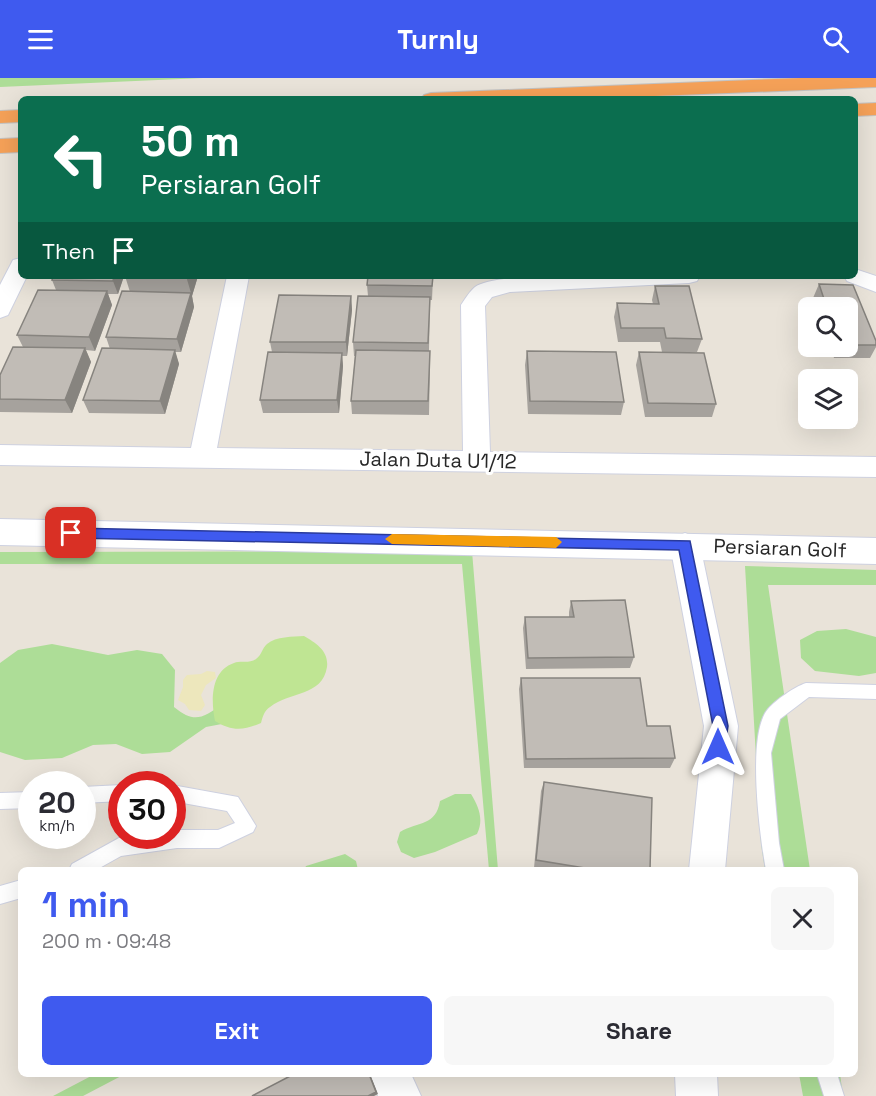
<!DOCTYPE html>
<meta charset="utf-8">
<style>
body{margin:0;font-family:"Space Grotesk",sans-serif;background:#f7f7f7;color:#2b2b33;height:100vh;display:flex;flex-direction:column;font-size:22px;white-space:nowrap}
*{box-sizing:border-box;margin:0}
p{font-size:20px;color:#7c7c81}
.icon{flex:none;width:33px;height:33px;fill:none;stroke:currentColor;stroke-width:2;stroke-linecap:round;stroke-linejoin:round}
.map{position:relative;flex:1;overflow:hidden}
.panel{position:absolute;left:18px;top:789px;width:840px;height:210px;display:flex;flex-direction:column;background:#fff;border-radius:9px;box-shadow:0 6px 24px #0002}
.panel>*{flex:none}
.banner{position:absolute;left:18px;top:18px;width:840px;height:183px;border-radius:9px;box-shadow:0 6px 24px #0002;background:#0b6e4f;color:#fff;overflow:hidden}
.tools{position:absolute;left:798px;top:219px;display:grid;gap:12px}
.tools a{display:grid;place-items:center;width:60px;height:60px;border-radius:9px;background:#fff;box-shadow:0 6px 24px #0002;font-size:30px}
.speed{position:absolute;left:18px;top:693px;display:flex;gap:12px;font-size:30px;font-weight:700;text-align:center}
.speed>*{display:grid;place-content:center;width:78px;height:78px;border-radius:50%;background:#fff;box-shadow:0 6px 24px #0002;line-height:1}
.speed small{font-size:15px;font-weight:400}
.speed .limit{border:9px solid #d22;background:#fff;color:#111}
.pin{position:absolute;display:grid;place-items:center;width:51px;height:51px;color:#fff;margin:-26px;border-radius:12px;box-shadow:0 3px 9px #0006}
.me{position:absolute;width:66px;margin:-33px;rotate:0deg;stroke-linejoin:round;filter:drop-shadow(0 0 4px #0008)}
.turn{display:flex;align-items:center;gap:21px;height:126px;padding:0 24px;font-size:27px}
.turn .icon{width:78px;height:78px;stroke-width:2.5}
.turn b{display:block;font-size:42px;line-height:51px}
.then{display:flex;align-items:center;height:57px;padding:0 24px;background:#0003;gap:12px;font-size:22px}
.round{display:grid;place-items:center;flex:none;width:63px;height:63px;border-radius:9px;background:#f7f7f7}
.overview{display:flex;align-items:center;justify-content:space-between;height:102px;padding:0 24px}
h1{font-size:36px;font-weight:600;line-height:45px;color:#3f5aef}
.cta{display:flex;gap:12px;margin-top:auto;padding:12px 24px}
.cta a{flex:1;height:69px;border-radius:9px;background:#3f5aef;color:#fff;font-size:24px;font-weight:600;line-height:69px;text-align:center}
.cta a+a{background:#f7f7f7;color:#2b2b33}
header{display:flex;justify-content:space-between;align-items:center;height:78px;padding:0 24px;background:#3f5aef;color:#fff;font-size:27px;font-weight:600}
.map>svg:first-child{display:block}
.green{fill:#addd97}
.sand{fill:#ede7bc}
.pitch{fill:#bfe593}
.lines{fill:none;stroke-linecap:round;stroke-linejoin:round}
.service-casing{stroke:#ced1e0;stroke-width:2}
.minor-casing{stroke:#ced1e0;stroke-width:2}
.tertiary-casing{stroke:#ced1e0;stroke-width:2}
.motorway-casing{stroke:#c3c3c3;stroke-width:2}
.service{fill:#fff;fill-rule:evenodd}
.minor{fill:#fff;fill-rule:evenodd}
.tertiary{fill:#fff;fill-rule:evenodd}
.motorway{fill:#f5a158;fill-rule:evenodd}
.wall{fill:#a6a29d}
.shaded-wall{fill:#87847f}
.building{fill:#c1bcb6;stroke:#87847f;stroke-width:1.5}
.route{fill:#3f5aef;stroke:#293a9b;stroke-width:1.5}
.slow{fill:#f59e0b}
.labels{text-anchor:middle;stroke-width:6;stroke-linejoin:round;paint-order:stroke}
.street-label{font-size:20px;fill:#272727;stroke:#fff}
</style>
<header><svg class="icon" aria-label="menu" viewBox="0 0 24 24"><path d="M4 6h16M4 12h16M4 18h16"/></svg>Turnly<svg class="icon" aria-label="search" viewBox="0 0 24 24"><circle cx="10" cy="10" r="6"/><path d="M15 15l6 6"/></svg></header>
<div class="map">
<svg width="876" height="1018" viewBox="0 0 876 1018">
<rect width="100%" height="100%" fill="#e9e3d9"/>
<!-- green -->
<path class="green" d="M0,0H203L0,9Z
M472,473L498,792H489L462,486H0V474Z
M745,488L876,492V507H768L810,792H765L761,766Z
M846,551L876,559V595L859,598L815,593L801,580L800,562L817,553Z
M52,566L108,577L137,572L162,576L175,592L174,629C195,646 202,640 223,626L227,645L206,649L170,674L142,676L116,666L93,667L62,680L25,682L0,674V585L18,572Z
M455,716H471C479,729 484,742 477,756L435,774L414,780L401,774L397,764L400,754C419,743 436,748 440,723Z
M345,776L356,783L358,792H304L306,788Z
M95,996H125L83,1018H53Z
M799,996H840L843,1018H803Z"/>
<!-- sand -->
<path class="sand" d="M207,593L215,594L216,600L206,607L201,617L205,627L201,633L189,632L185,626L178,622L183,609V602L187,597L201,596Z"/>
<!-- pitch -->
<path class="pitch" d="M304,558C316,565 329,573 327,589C322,619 290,613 270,629C264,633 263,638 261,645C243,653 231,653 215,643C211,624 210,593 234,585C241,582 249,586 256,581C262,577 262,570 267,566C276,558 293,559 304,558Z"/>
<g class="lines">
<defs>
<path id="service" d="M806,605L876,607V621L809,619L780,641L771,675L779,765L784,792H766C760,759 746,656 768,631C776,622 794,609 806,605Z
M122,707V723L82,725V709Z
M172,707L238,719L256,748L253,754L219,770H177L121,778L96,792H69L72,786L119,760L172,758V753L177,752H218L235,745L227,733L172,723Z
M32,714V730L0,731V715Z
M21,802V820L0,826V808Z
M817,996H837L844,1018H824Z"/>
<path id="minor" d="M21,180V198H27L8,237L0,240V207L13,182Z
M855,191L876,198V214L847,203L844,198H855Z
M227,198H249L217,370L463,373L461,227C465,221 470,213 475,209C498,191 663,198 700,198L697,203L689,205L510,214L492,219L485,228L490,374L876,379V399L0,387V367L191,370Z
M685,455L695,459L700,467L738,648L725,792H689L704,648L670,467L675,459Z
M368,996H411L421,1018H378Z
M675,996H717L718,1018H676Z"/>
<path id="tertiary" d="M0,441L876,460V486L0,467Z"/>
<path id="motorway" d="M801,0H876V9L582,21H421L424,17L431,15Z
M876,25V37L855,38V26Z
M21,32V44L0,45V33Z
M21,60V74L0,75V61Z"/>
</defs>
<!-- service casing -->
<use href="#service" class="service-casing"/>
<!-- minor casing -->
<use href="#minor" class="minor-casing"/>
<!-- tertiary casing -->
<use href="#tertiary" class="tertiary-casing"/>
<!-- motorway casing -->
<use href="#motorway" class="motorway-casing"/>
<!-- service -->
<use href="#service" class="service"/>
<!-- minor -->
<use href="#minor" class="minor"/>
<!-- tertiary -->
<use href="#tertiary" class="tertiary"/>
<!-- motorway -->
<use href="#motorway" class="motorway"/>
</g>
<!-- wall -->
<path class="wall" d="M53,198H124L118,216H108L112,227L95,273L86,272L91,284L72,335L0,334V297L23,269L17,257L56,212L52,202Z
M125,198H198L192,218L194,229L181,274H175L179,286L165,336L89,335L83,322L110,271L106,259L130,214Z
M368,198H433L432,222H430L429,273H430V287L429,337L352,336L351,323L355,278H354L353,264L368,218L367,207Z
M819,206L853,207L876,263V269L870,280H834L830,268H848V230H816L813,220Z
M655,208L702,261L697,274H662L660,264H618L614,239L617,225L653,226L652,222Z
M351,218L352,232L347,278H342L343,288L339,335H263L260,322L272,274L270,264Z
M527,273L624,324L621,337L528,336L525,287Z
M639,274L716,326L712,339H645L636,287Z
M571,523L634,579L630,590L526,591L523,550L525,539H569V534Z
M521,600L647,648L675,680L670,690H524L519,611Z
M544,704L650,792H546L534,790L541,713Z"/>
<!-- shaded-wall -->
<path class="shaded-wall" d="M114,198H124L118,216L113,203Z
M186,198H198L192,218L194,229L181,274L177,261L191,215Z
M107,213L112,227L95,273L89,259Z
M351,218L352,232L347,278L346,264Z
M85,270L91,284L72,335L65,322Z
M175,272L179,286L165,336L160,323Z
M342,275L343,288L339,335L337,322Z
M369,996H370L378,1016L374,1018H368Z"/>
<!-- building -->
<path class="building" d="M53,198H114L113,203L52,202Z
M133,198H186V199Z
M368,198H433L432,208L367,207Z
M819,206L853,207L876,263V267H848V230H827Z
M655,208H689L702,261L666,260L664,250H621L617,225L659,226Z
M38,212L107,213L89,259L17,257Z
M122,213L191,215L177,261L106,259Z
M279,217L351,218L346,264H270Z
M358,218L430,219L428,265L353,264Z
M13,269L85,270L65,322L0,321V297Z
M102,270L175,272L160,323L83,322Z
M356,272L430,273L428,323H351Z
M527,273L616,274L624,324L530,323Z
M268,274L342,275L337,322H260Z
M639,274L704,275L716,326L648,325Z
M625,522L634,579L528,580L525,539H574L571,523Z
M521,600H640L647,648H670L675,680L526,681Z
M544,704L652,720L650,792H597L536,782Z
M294,996H369L376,1014L368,1018H252Z"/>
<!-- route -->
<path class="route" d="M71,450L690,463L728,648L724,674L718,676L713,674L711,669L713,648L679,472L71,460L64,455Z"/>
<!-- slow -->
<path class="slow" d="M392,456L556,459L562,464L556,470L392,466L385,461Z"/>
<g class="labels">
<!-- street labels -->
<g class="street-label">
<text transform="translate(438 382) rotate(1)" y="7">Jalan Duta U1/12</text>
<text transform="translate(780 470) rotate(2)" y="7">Persiaran Golf</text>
</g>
</g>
</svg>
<div class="tools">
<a><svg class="icon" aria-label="search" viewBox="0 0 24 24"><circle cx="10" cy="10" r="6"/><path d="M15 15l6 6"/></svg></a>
<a><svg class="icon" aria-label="layers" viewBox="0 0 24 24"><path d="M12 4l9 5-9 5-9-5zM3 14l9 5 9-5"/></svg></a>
</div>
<div class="speed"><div>20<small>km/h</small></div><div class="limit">30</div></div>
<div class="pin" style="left:71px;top:455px;background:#d93025"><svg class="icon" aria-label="arrive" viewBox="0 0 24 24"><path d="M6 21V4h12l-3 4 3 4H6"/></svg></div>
<svg class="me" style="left:718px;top:669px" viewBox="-20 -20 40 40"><path d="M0-17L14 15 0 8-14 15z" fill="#3f5aef" stroke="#fff" stroke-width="4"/></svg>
<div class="banner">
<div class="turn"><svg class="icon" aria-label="left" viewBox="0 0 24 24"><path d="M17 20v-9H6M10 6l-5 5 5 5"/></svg><div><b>50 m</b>Persiaran Golf</div></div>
<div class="then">Then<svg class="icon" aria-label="arrive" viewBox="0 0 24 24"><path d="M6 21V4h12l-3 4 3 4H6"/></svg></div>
</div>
<section class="panel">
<div class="overview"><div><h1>1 min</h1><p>200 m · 09:48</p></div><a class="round"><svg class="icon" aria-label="close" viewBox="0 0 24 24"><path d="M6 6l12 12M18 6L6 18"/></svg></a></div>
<div class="cta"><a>Exit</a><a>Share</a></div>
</section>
</div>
